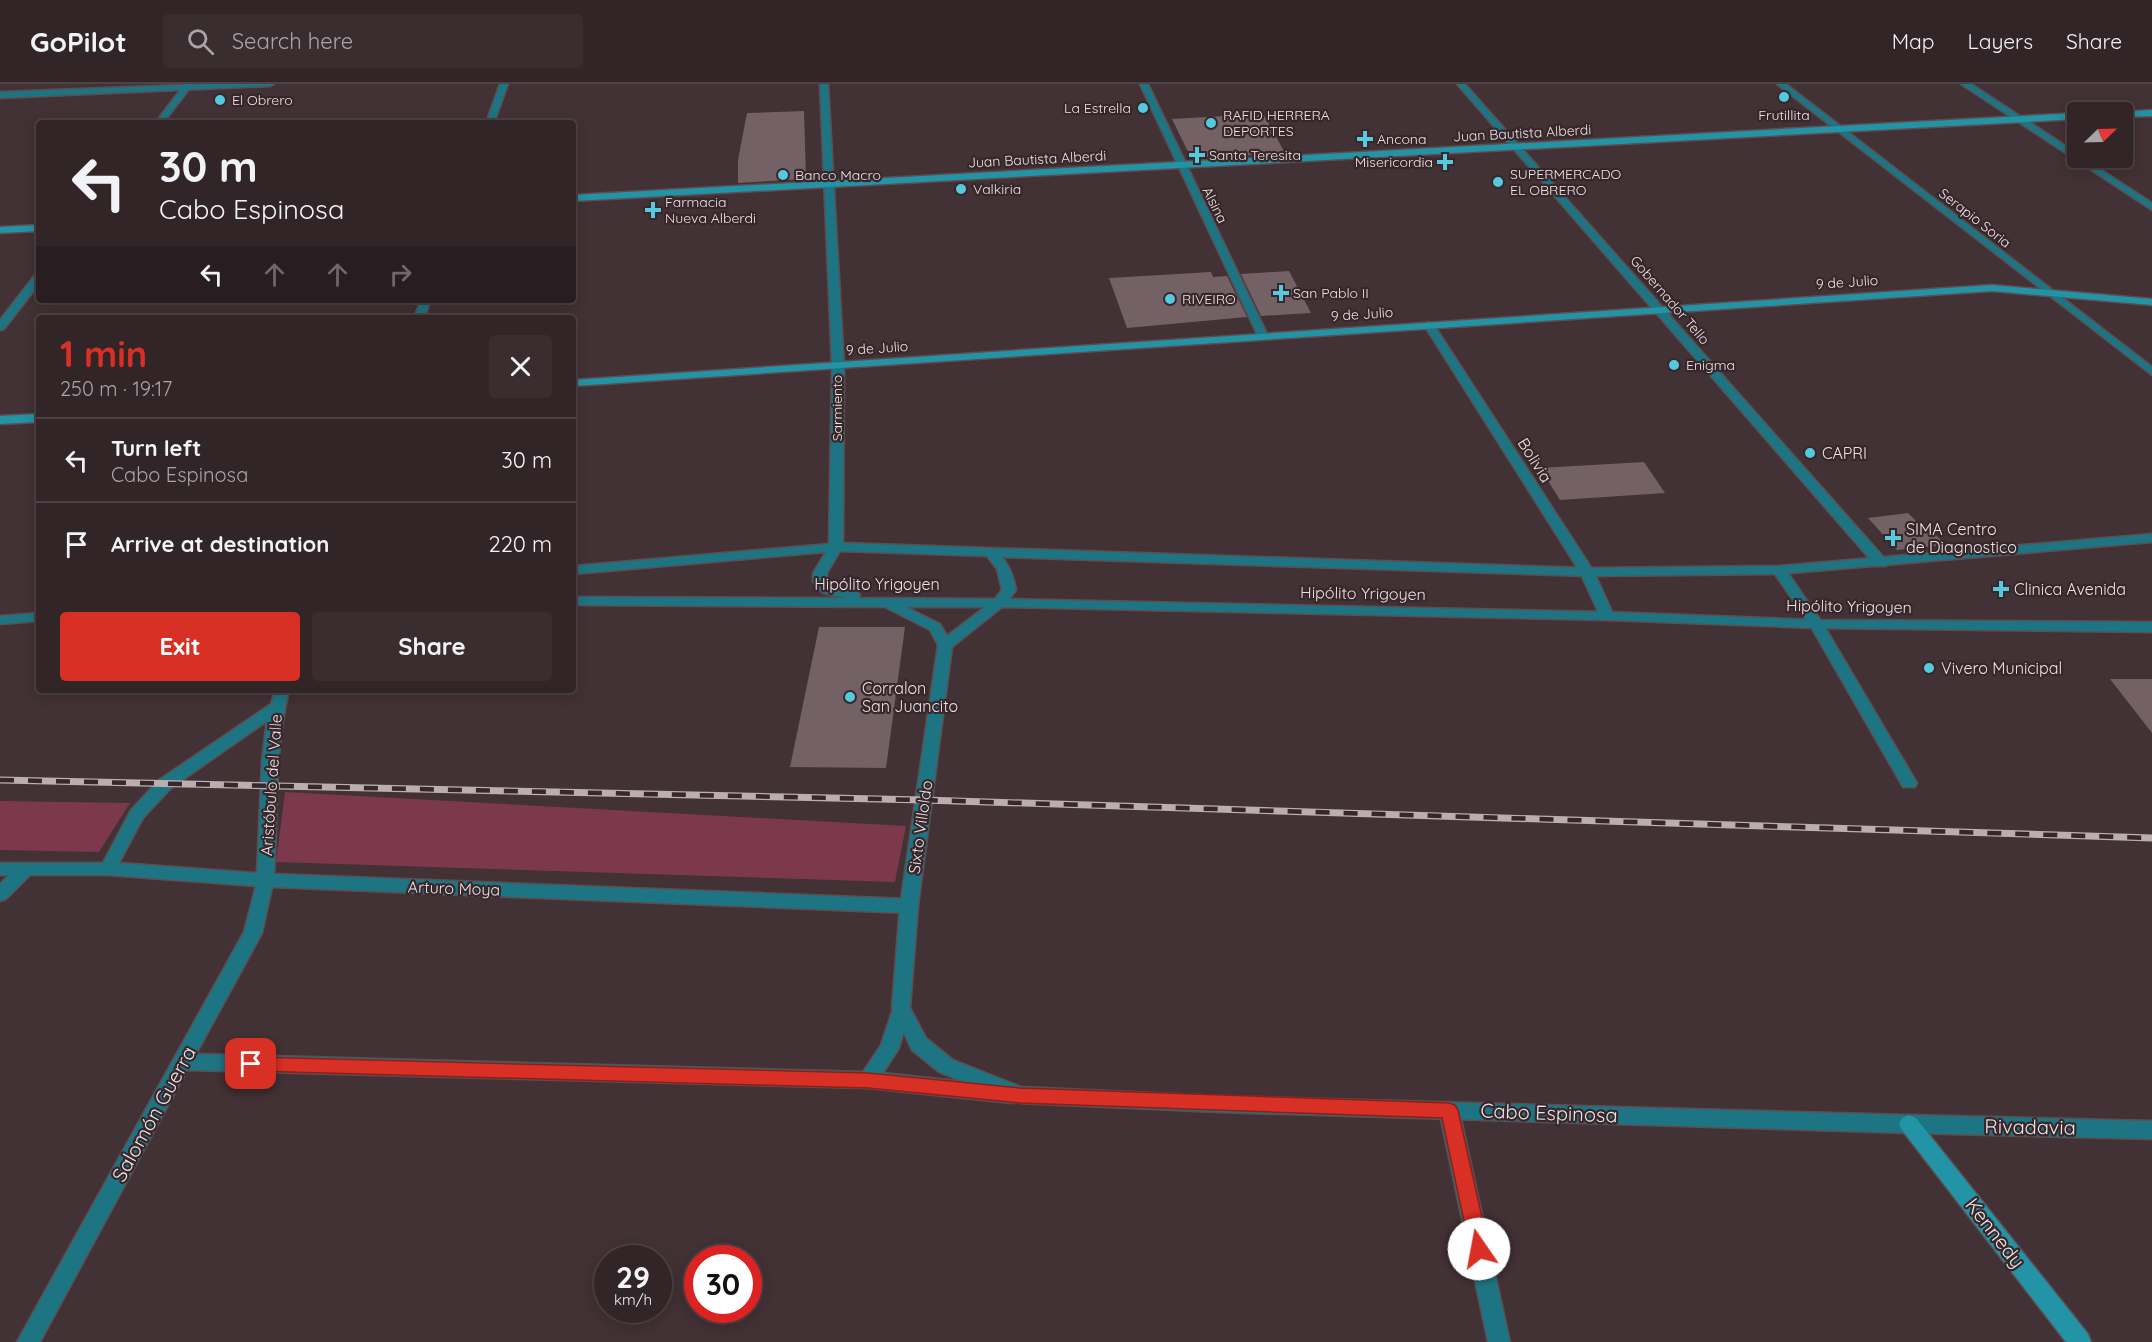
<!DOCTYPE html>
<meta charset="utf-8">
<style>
body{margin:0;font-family:Quicksand,sans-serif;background:#3a2d30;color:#f1f3f6;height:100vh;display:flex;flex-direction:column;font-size:22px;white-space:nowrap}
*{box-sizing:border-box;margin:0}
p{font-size:20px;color:#a8a5a8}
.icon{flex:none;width:33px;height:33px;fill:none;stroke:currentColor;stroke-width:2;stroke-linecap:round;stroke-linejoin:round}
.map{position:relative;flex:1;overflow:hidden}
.side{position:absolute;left:36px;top:231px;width:540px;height:378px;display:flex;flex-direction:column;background:#322528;border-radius:6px;box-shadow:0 3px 15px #0003,0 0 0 2px #4d4245}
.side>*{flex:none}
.top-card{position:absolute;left:36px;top:36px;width:540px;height:183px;border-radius:6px;box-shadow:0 3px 15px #0003,0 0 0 2px #4d4245;background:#322528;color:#f1f3f6;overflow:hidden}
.needle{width:39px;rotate:67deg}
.tools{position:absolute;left:2067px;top:18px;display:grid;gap:12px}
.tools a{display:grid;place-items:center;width:66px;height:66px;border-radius:6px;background:#322528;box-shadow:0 3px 15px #0003,0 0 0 2px #4d4245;font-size:30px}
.speed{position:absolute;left:594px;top:1161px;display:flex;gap:12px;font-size:30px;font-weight:700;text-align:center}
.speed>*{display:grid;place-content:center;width:78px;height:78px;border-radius:50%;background:#322528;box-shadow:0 3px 15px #0003,0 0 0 2px #4d4245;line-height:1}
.speed small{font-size:15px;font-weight:400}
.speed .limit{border:9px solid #d22;background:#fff;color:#111}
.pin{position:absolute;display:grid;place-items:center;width:51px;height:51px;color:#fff;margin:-26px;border-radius:12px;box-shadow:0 3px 9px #0006}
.me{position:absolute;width:66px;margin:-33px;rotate:348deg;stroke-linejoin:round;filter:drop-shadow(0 0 4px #0008)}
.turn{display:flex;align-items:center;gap:21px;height:126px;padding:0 24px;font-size:27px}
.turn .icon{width:78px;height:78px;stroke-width:2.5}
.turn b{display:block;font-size:42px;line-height:51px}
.lanes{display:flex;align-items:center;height:57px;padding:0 24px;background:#0003;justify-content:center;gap:30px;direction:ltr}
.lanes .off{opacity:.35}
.round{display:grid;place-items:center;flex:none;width:63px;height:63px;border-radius:6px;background:#3a2d30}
.headline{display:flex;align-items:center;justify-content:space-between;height:102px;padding:0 24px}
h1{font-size:36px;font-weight:700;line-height:45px;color:#d93025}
.button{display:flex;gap:12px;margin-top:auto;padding:12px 24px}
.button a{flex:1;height:69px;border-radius:6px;background:#d93025;color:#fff;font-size:24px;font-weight:700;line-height:69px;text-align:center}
.button a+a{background:#3a2d30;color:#f1f3f6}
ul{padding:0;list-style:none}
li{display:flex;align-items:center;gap:18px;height:84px;padding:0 24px;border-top:2px solid #4d4245}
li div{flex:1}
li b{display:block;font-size:22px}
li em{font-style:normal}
header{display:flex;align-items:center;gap:36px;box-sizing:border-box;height:84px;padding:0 30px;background:#322528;border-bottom:2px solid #4d4245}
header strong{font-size:28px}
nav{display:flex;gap:33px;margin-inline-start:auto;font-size:21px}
.search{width:420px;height:54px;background:#3a2d30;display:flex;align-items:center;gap:15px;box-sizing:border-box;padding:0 21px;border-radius:6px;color:#a8a5a8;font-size:22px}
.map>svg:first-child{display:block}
.green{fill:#7c384d}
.building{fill:#746165}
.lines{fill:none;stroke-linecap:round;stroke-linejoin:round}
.minor-casing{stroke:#5d4d51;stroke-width:3}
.tertiary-casing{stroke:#5d4d51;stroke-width:3}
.secondary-casing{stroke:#5d4d51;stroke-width:3}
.minor{fill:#1d7583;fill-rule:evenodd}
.tertiary{fill:#1d7583;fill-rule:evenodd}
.secondary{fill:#2294a6;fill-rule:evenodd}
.rail-casing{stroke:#baaeb1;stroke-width:7}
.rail{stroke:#37272b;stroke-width:4.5;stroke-dasharray:14;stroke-linecap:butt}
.route{fill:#d93025;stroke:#8d1f18;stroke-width:1.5}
.poi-dot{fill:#55cadf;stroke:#37272b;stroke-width:2}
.labels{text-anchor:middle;stroke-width:4.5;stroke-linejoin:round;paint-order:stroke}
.far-poi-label{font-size:14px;fill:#ebe0e3;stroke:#37272b;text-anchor:start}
.far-street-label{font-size:14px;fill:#ebe0e3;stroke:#37272b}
.poi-label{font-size:16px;fill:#ebe0e3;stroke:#37272b;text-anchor:start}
.street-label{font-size:16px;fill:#ebe0e3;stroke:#37272b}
.near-street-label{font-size:20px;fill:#ebe0e3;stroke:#37272b}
</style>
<header>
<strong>GoPilot</strong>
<div class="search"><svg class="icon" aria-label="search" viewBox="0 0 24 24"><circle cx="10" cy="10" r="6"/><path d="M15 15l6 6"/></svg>Search here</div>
<nav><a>Map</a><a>Layers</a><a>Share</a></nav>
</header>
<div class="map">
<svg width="2152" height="1258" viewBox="0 0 2152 1258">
<rect width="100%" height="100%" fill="#423135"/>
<!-- green -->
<path class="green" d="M285,708L906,742L895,798L276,778Z
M0,717L130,719L99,768L0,766Z"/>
<!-- building -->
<path class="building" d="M804,27L806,95L738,99V76L747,29Z
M1243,31H1264L1285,69L1191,74L1172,35Z
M1289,187L1311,229L1261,232L1241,190Z
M1211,188L1213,193L1227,192L1247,233L1127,244L1109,194Z
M1644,378L1665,409L1560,416L1540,384Z
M1908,429L1916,437H1921L1946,461L1897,466L1868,434Z
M819,543H905L886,684L790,683Z
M2110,595H2152V649Z"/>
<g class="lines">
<defs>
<path id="minor" d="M185,0H193L163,39H155Z
M500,0H508L494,39H486Z
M1457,0H1465L1886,476L1888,479L1886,482H1876Z
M1777,0H1786L2152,283V291Z
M1961,0H1971L2078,70V74H2083L2152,119V126Z
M39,190V200L4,245L0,246V236L35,191Z
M421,216H431L424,234H414Z
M1429,238L1434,241L1594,488L1614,532L1612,535L1607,536L1600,532L1580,488L1424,241Z
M1779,482L1784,483L1823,540L1917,699L1915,703H1903L1810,541L1772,486Z
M275,606H289C274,667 278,728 274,790L909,815L915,817L918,822L915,827L909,829L272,803L262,849L196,970L863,988L881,961L895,919L901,916L907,919L910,924L899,964L883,989L1012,1003L1019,1005L1022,1011L1019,1017L1012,1019L868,1004L187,986L40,1258H17L244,848L256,802L108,791H30L6,815L0,817V800L9,791H0V779H103L131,726L159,696L271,620ZM267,637L262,676L257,789L119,779L143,734L171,704Z
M1449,1018L1456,1020L1459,1026L1510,1258H1488L1439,1026L1442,1020Z
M1909,1031L2152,1037V1055L1909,1049L1902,1046L1899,1040L1902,1034Z"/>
<path id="tertiary" d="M209,0H274L270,2L0,14V8Z
M820,0H828L844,282L843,459L1587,484L1779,482L2152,450V458L1779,490L1587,492L1002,473C1010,483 1014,493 1016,506L1009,515L1607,528L1816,536L2152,538V548L1816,544L1607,536L1002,523L952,563L918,822L910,924L926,954L953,976L1021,1003L1218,1012L1909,1031L1916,1034L1919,1040L1916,1046L1909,1049L1218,1028L1020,1019L939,988L912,966L892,924L900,822L938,561L930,546L885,523L573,521V513L846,514L823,509L813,498V489L826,468L573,490V482L829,460L832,282ZM840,467L987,472L997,485L1002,506L995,515L858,514L860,511L858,508L832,503L827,497V489ZM906,523H985L947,552L940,540Z
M1140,0H1148L1268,252L1267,254H1259L1258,252Z
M39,529V537L0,540V532Z"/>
<path id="secondary" d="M2152,26V32L2122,33V28H2119Z
M2078,29V35L573,117V111Z
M39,141V147L0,149V143Z
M1992,201L2152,215V221L1992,207L573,302V296Z
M39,330V338L0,340V332Z
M1909,1031L1916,1034L2088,1250L2091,1258H2066L1902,1046L1899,1040L1902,1034Z"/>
</defs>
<!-- minor casing -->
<use href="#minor" class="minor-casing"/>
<!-- tertiary casing -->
<use href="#tertiary" class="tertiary-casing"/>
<!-- secondary casing -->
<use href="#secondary" class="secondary-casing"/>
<!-- minor -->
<use href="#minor" class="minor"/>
<!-- tertiary -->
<use href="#tertiary" class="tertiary"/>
<!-- secondary -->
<use href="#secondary" class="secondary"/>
<defs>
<path id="rail" d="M0,696L924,716L2152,754"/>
</defs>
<!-- rail casing -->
<use href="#rail" class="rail-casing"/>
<!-- rail -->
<use href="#rail" class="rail"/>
</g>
<!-- route -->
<path class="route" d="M251,973L868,989L1020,1004L1449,1019L1455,1021L1458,1026L1489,1165L1486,1172L1479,1174L1472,1172L1470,1165L1442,1034L1020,1019L868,1004L251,987L245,985L242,980L245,975Z"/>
<!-- markers -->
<g class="poi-dot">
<circle cx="1784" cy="13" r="6"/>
<circle cx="220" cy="16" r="6"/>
<circle cx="1143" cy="24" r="6"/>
<circle cx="1211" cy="39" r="6"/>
<path d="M1362 46h6v6h6v6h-6v6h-6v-6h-6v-6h6z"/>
<path d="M1194 62h6v6h6v6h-6v6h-6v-6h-6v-6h6z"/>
<path d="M1442 69h6v6h6v6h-6v6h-6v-6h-6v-6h6z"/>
<circle cx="783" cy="91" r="6"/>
<circle cx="1498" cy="98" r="6"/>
<circle cx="961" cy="105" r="6"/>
<path d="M650 117h6v6h6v6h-6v6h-6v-6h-6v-6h6z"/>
<path d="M1278 200h6v6h6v6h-6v6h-6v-6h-6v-6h6z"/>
<circle cx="1170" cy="215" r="6"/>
<circle cx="1674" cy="281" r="6"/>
<circle cx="1810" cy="369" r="6"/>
<path d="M1890 445h6v6h6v6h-6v6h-6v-6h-6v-6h6z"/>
<path d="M1998 496h6v6h6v6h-6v6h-6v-6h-6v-6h6z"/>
<circle cx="1929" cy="584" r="6"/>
<circle cx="850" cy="613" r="6"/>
</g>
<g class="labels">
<!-- far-poi labels -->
<g class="far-poi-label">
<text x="232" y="21">El Obrero</text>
<text x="1131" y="29" text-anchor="end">La Estrella</text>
<text x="1223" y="36">RAFID HERRERA<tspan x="1223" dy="16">DEPORTES</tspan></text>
<text x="1784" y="36" text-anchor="middle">Frutillita</text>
<text x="1377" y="60">Ancona</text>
<text x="1209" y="76">Santa Teresita</text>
<text x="1433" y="83" text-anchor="end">Misericordia</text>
<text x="1510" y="95">SUPERMERCADO<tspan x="1510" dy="16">EL OBRERO</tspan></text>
<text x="795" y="96">Banco Macro</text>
<text x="973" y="110">Valkiria</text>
<text x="665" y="123">Farmacia<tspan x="665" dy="16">Nueva Alberdi</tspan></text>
<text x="1293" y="214">San Pablo II</text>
<text x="1182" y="220">RIVEIRO</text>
<text x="1686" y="286">Enigma</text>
</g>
<!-- far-street labels -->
<g class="far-street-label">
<text transform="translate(1522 49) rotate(-3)" y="5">Juan Bautista Alberdi</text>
<text transform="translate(1037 75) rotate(-3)" y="5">Juan Bautista Alberdi</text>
<text transform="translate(1215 121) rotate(64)" y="5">Alsina</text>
<text transform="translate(1975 134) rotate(38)" y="5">Serapio Soria</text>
<text transform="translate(1847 198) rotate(-4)" y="5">9 de Julio</text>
<text transform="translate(1670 216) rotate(49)" y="5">Gobernador Tello</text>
<text transform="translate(1362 230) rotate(-4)" y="5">9 de Julio</text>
<text transform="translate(877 264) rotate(-4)" y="5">9 de Julio</text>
<text transform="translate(837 324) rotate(-90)" y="5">Sarmiento</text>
</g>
<!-- poi labels -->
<g class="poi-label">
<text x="1822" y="375">CAPRI</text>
<text x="1906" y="451">SIMA Centro<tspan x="1906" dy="18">de Diagnostico</tspan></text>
<text x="2014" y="511">Clinica Avenida</text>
<text x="1941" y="590">Vivero Municipal</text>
<text x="862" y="610">Corralon<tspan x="862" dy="18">San Juancito</tspan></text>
</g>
<!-- street labels -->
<g class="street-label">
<text transform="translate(1535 376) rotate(58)" y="6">Bolivia</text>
<text x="877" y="506">Hipólito Yrigoyen</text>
<text transform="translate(1363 509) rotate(1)" y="6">Hipólito Yrigoyen</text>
<text transform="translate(1849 522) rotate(1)" y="6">Hipólito Yrigoyen</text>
<text transform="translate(271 701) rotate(-86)" y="6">Aristóbulo del Valle</text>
<text transform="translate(920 743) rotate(-82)" y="6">Sixto Villoldo</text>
<text transform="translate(454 804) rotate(2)" y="6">Arturo Moya</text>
</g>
<!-- near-street labels -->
<g class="near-street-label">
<text transform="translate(1549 1029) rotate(2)" y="7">Cabo Espinosa</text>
<text transform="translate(154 1030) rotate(-61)" y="7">Salomón Guerra</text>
<text transform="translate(2030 1043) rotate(1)" y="7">Rivadavia</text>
<text transform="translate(1995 1149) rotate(52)" y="7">Kennedy</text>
</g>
</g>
</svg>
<div class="tools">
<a><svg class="needle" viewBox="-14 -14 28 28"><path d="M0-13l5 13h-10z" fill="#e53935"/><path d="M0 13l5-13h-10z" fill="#a8a5a8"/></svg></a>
</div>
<div class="speed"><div>29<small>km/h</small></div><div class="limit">30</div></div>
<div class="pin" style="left:251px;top:980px;background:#d93025"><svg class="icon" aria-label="arrive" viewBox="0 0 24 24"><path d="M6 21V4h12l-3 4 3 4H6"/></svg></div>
<svg class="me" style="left:1479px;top:1165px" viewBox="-20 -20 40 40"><circle r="19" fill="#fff"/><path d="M0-13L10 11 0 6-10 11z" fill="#d93025"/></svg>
<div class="top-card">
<div class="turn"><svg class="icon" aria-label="left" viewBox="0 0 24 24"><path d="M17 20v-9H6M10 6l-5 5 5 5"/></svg><div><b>30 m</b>Cabo Espinosa</div></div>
<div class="lanes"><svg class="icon" aria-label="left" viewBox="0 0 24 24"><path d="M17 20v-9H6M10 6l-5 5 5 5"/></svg><svg class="icon off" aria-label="ahead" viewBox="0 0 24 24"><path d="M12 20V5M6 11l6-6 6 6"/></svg><svg class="icon off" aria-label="ahead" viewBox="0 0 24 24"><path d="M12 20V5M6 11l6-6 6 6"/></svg><svg class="icon off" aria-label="right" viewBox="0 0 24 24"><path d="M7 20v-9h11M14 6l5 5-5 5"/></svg></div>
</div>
<section class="side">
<div class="headline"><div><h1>1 min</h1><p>250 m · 19:17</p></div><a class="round"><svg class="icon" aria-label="close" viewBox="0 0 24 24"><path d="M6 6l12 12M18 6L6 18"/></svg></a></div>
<ul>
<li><svg class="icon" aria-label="left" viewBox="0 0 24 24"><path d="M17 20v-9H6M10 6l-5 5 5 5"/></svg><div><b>Turn left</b><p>Cabo Espinosa</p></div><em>30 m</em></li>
<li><svg class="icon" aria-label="arrive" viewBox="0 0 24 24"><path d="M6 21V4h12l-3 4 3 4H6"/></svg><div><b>Arrive at destination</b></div><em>220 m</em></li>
</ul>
<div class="button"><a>Exit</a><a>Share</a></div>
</section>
</div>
